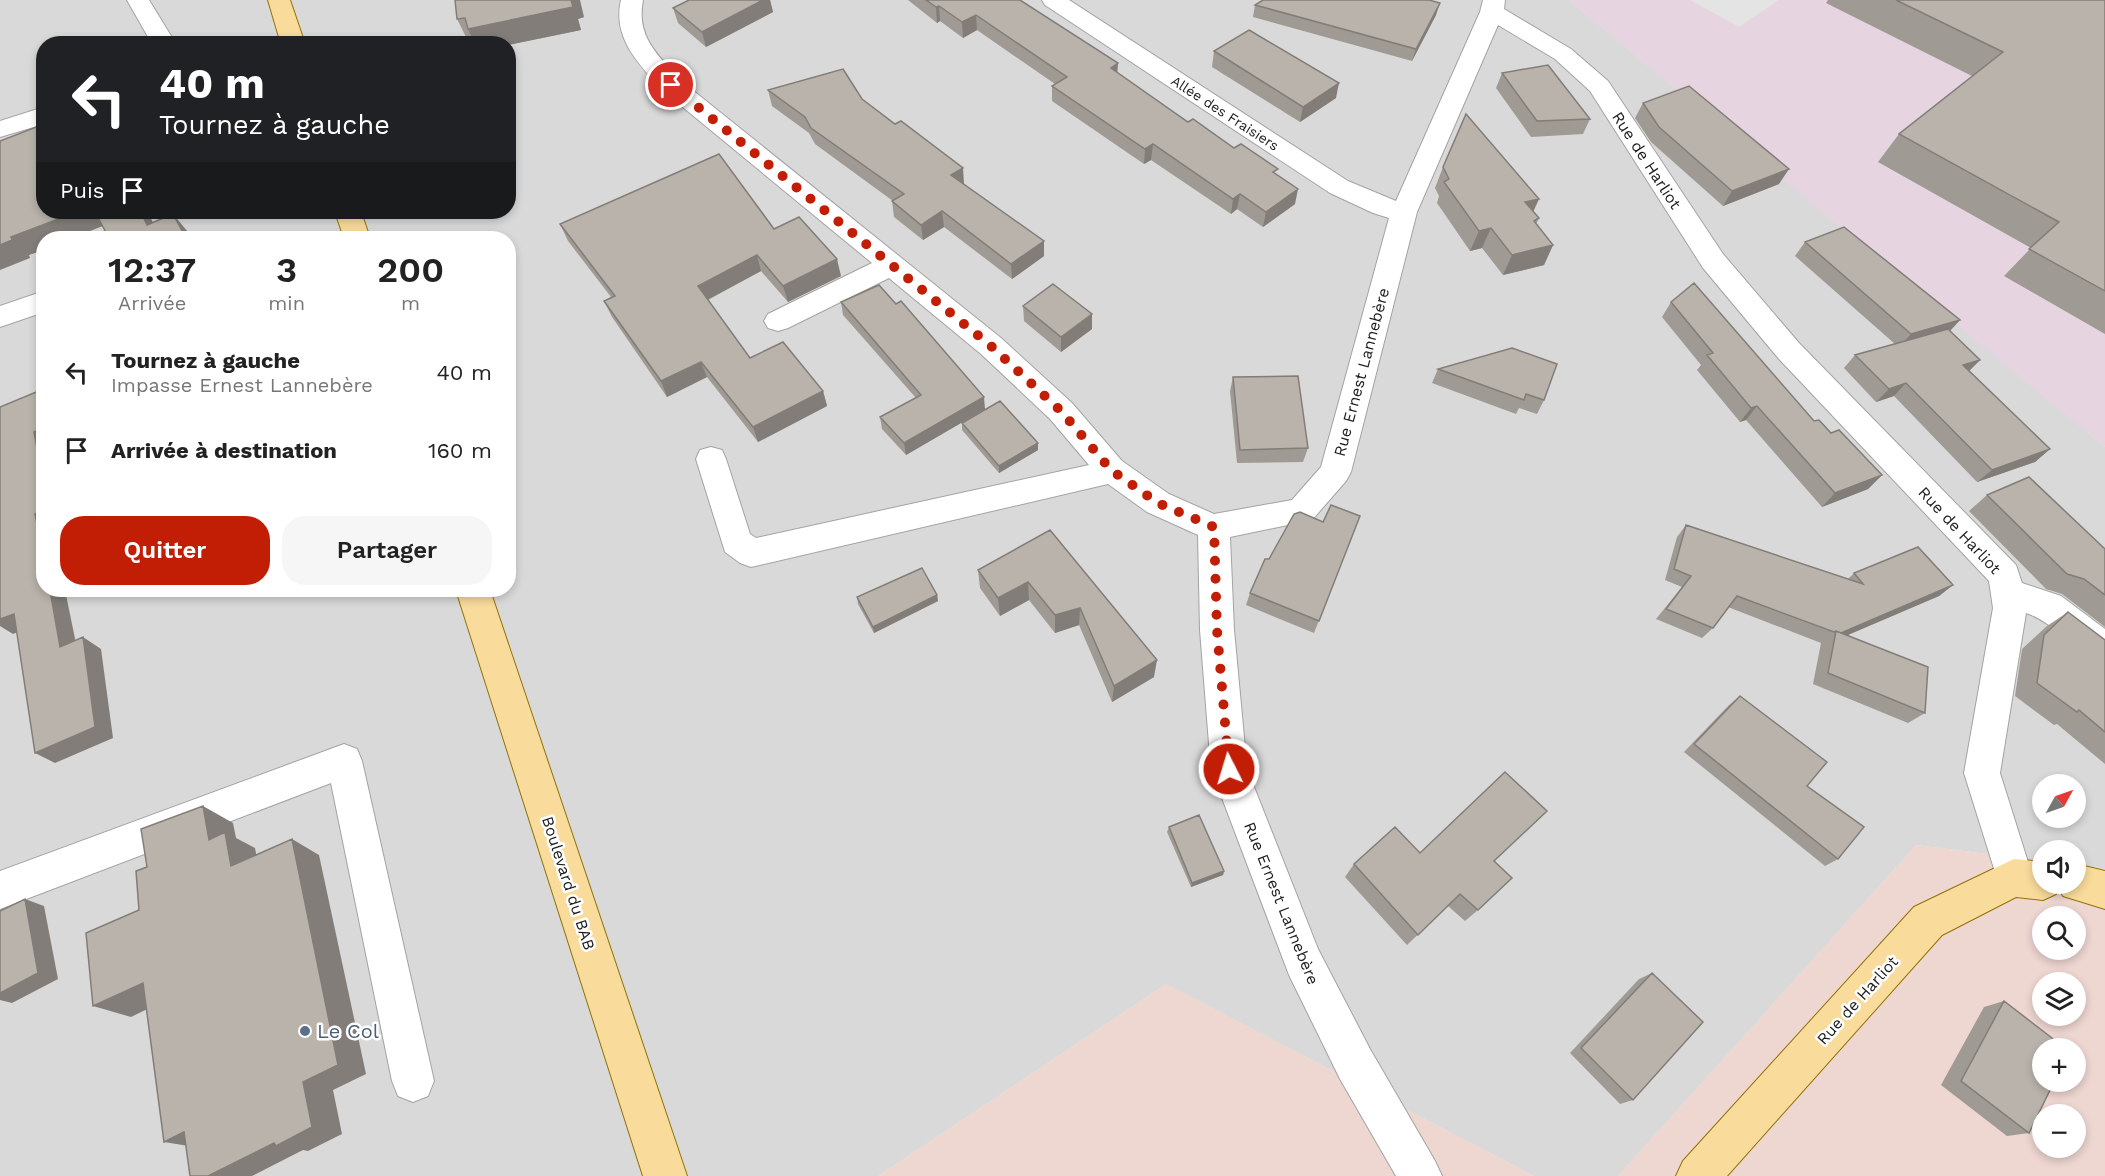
<!DOCTYPE html>
<html lang="fr">
<meta charset="utf-8">
<style>
body{margin:0;font-family:"Work Sans",sans-serif;background:#f6f6f6;color:#222;height:100vh;display:flex;flex-direction:column;font-size:22px;white-space:nowrap}
*{box-sizing:border-box;margin:0}
p{font-size:20px;color:#767676}
.icon{flex:none;width:33px;height:33px;fill:none;stroke:currentColor;stroke-width:2;stroke-linecap:round;stroke-linejoin:round}
.map{position:relative;flex:1;overflow:hidden}
.side{position:absolute;left:36px;top:231px;width:480px;height:366px;display:flex;flex-direction:column;background:#fff;border-radius:24px;box-shadow:0 3px 9px #0003}
.side>*{flex:none}
.top-card{position:absolute;left:36px;top:36px;width:480px;height:183px;border-radius:24px;box-shadow:0 3px 9px #0003;background:#202124;color:#fff;overflow:hidden}
.needle{width:39px;rotate:50deg}
.fabs{position:absolute;left:2032px;top:774px;display:grid;gap:12px}
.fabs a{display:grid;place-items:center;width:54px;height:54px;border-radius:50%;background:#fff;box-shadow:0 3px 9px #0003;font-size:30px}
.pin{position:absolute;display:grid;place-items:center;width:51px;height:51px;color:#fff;margin:-26px;border:3px solid #fff;border-radius:50%;box-shadow:0 2px 6px #0007}
.me{position:absolute;width:66px;margin:-33px;rotate:355deg;stroke-linejoin:round;filter:drop-shadow(0 0 4px #0008)}
.turn{display:flex;align-items:center;gap:21px;height:126px;padding:0 24px;font-size:27px}
.turn .icon{width:78px;height:78px;stroke-width:2.5}
.turn b{display:block;font-size:42px;line-height:51px}
.then{display:flex;align-items:center;height:57px;padding:0 24px;background:#0003;gap:12px;font-size:22px}
.eta{display:flex;justify-content:space-evenly;align-items:center;height:102px;text-align:center}
.eta b{font-size:36px;font-weight:600;line-height:42px}
.primary-button{display:flex;gap:12px;margin-top:auto;padding:12px 24px}
.primary-button a{flex:1;height:69px;border-radius:24px;background:#c21e06;color:#fff;font-size:24px;font-weight:600;line-height:69px;text-align:center}
.primary-button a+a{background:#f6f6f6;color:#222}
ul{padding:0;list-style:none}
li{display:flex;align-items:center;gap:18px;height:78px;padding:0 24px}
li div{flex:1}
li b{display:block;font-size:22px}
li em{font-style:normal}
.map>svg:first-child{display:block}
.residential{fill:#dad9d9;fill-rule:evenodd}
.commercial{fill:#eed6d1;fill-rule:evenodd}
.industrial{fill:#e6d4e0}
.parking{fill:#e4e4e4}
.lines{fill:none;stroke-linecap:round;stroke-linejoin:round}
.minor-casing{stroke:#a3a3a3;stroke-width:2}
.major-casing{stroke:#907304;stroke-width:2}
.minor{fill:#fff;fill-rule:evenodd}
.major{fill:#f9dc9b;fill-rule:evenodd}
.wall{fill:#9f9a93}
.shaded-wall{fill:#827d78}
.building{fill:#b9b3ab;stroke:#827d78;stroke-width:1.5}
.route{stroke:#c21e06;stroke-width:10;stroke-dasharray:0 18}
.service-dot{fill:#5c6f8a;stroke:#fff;stroke-width:2}
.labels{text-anchor:middle;stroke-width:5;stroke-linejoin:round;paint-order:stroke}
.far-street-label{font-size:14px;fill:#1c1c1c;stroke:#fff}
.street-label{font-size:16px;fill:#1c1c1c;stroke:#fff}
.near-service-label{font-size:20px;fill:#4e5e75;stroke:#fff;text-anchor:start}
</style>
<div class="map">
<svg width="2105" height="1176" viewBox="0 0 2105 1176">
<rect width="100%" height="100%" fill="#edebe2"/>
<!-- residential -->
<path class="residential" d="M0,0H1569L2105,447V869L2076,865V850H2043V861L1916,845L1618,1176H1534L1166,984L878,1176H0ZM44,44H508V212H44ZM44,238H508V590H44ZM2043,784H2076V818H2043Z"/>
<!-- commercial -->
<path class="commercial" d="M1916,845L2043,861V884H2076V865L2105,869V1176H1618ZM2043,916H2076V950H2043ZM2043,982H2076V1016H2043ZM2043,1048H2076V1082H2043ZM2043,1114H2076V1148H2043Z
M1166,984L1534,1176H878Z"/>
<!-- industrial -->
<path class="industrial" d="M1569,0H2105V447L1947,317Z"/>
<!-- parking -->
<path class="parking" d="M1690,0H1779L1739,27Z"/>
<g class="lines">
<defs>
<path id="minor" d="M127,0H149L176,44H152Z
M621,0H643C636,37 657,54 680,80L1001,338L1072,403L1122,461L1169,494L1214,514L1292,500L1321,467L1389,218L1373,213L1330,193L1045,5L1042,0H1069L1348,181L1396,201L1480,12L1483,0H1505L1504,9L1571,49L1608,81L1723,254L1799,343L2016,565L2022,583L2061,596L2105,629V664C2075,653 2056,623 2026,613L2000,773L2033,878L2027,891L2014,897L2001,891L1964,773L1993,608L1989,581L1779,359L1703,268L1590,91L1555,59L1498,25L1417,212L1351,472L1346,481L1312,520L1230,537L1234,630L1247,769L1318,949L1370,1049L1435,1161L1442,1176H1396L1340,1079L1289,975L1211,769L1200,630L1198,535L1147,512L1108,484L751,567L740,563L725,552L696,459L700,450L711,447L722,450L726,459L750,534L756,538L1089,465L1050,419L981,354L889,278L788,328L778,331L768,328L764,321L768,314L872,263L662,90C639,64 612,38 621,0Z
M44,107V124L0,137V121Z
M44,291V312L0,327V306Z
M344,744L357,749L362,761L434,1081L428,1096L413,1102L398,1096L392,1081L331,783L0,909V871Z"/>
<path id="major" d="M268,0H290L305,44H281Z
M335,212H361L370,238H344Z
M456,590H490L687,1176H643Z
M2014,859L2043,862V884H2076V864L2105,871V909L2063,896L2059,888L2056,894L2043,900L2016,897L1942,935L1727,1176H1676L1683,1161L1914,907Z"/>
</defs>
<!-- minor casing -->
<use href="#minor" class="minor-casing"/>
<!-- major casing -->
<use href="#major" class="major-casing"/>
<!-- minor -->
<use href="#minor" class="minor"/>
<!-- major -->
<use href="#major" class="major"/>
</g>
<!-- wall -->
<path class="wall" d="M689,0H770L773,12L706,47L678,23L673,8Z
M908,0H1020L1117,73L1188,122L1234,148L1277,175L1295,204L1263,227L1237,209L1231,214L1151,160L1144,164L1052,101V86L1055,84L977,30L963,38L940,21L937,23Z
M1828,0H2105V334L2004,276L2031,248L1878,162L1899,134L1972,76L1826,3Z
M1255,5L1436,15L1412,61L1253,17Z
M584,17L578,19L581,30L508,45V44L468,41L457,19Z
M1214,51L1336,98L1300,122L1212,67Z
M1502,73L1590,119L1583,134L1531,137L1496,88Z
M768,90L862,99L964,183L963,184L1044,241V256L1012,279L944,227L923,240L894,217L892,201H893L815,144L809,133L772,106Z
M1643,103L1779,184L1723,206L1651,142L1635,118Z
M1443,167L1533,212L1539,218L1536,224L1553,245L1544,265L1503,275L1482,248L1470,251L1437,203L1439,196L1435,188Z
M560,224L774,229L841,276L788,302L761,271L708,300L750,358L823,391L827,406L758,442L707,377L667,397L612,317L604,301L611,297L568,241Z
M1805,242L1960,320L1950,331L1980,360L1969,371L2050,449L2035,462L1977,482L1894,396L1876,402L1844,368L1855,355L1895,344L1795,256Z
M841,302L985,409L906,455L882,429L880,417L916,398L843,315Z
M1671,302L1814,421L1831,433L1882,475L1868,489L1822,507L1746,420L1740,422L1697,370L1701,365L1662,317Z
M1023,306L1092,314V329L1061,352L1024,321Z
M1512,348L1544,400L1537,414L1519,408L1516,414L1432,383L1438,369Z
M1233,377L1308,448L1303,462L1237,463L1230,391Z
M962,423L1038,450L999,473L962,430Z
M1987,495L2105,549V627L2062,594L2046,589L1969,511Z
M1360,516L1314,633L1246,605L1250,593L1269,559L1323,522Z
M1686,525L1848,579L1854,573L1953,585L1939,596L1847,635L1925,713L1908,723L1813,684L1821,643L1728,607L1713,628L1702,638L1656,619L1682,587L1665,580L1677,537Z
M1050,530L1154,677L1112,702L1079,625L1055,633L1029,600L1000,616L980,588L978,570Z
M937,595L938,601L874,633L858,604L857,597Z
M2068,612L2105,640V764L2057,724L2054,725L2015,696L2022,649L2047,626Z
M1740,696L1807,786L1838,859L1825,866L1684,752L1729,705Z
M1169,827L1224,871L1223,875L1191,887L1167,832Z
M1420,853L1494,861L1478,910L1465,921L1448,906L1407,945L1345,877L1354,864Z
M1652,973L1633,1100L1620,1104L1570,1053L1639,979Z
M2004,1001L2029,1133L2007,1136L1941,1085L1984,1007Z"/>
<!-- shaded-wall -->
<path class="shaded-wall" d="M571,0H580L584,17L578,19L581,30L508,45V44H475L468,29Z
M763,0H770L773,12L706,47L702,32Z
M1440,3L1436,15L1412,61L1416,49Z
M939,6L940,21L937,23L936,7Z
M976,15L977,30L963,38L962,22Z
M1118,63L1117,79L1111,68Z
M1339,83L1336,98L1300,122L1303,107Z
M1153,144L1151,160L1144,164L1145,149Z
M963,168L964,183L953,190L951,175Z
M1789,169L1779,184L1723,206L1732,191Z
M1298,189L1295,204L1263,227L1266,212Z
M1240,194L1237,209L1231,214L1233,199Z
M1539,199L1530,219L1525,202Z
M942,211L944,227L923,240L921,225Z
M77,212H97L108,224L72,238H44V250L29,255L30,258L0,270V245L11,237Z
M141,212H148L160,238L147,225Z
M173,214L188,232L191,238H186Z
M1491,228L1482,248L1470,251L1479,231Z
M1044,241V256L1012,279L1011,264Z
M1553,245L1544,265L1503,275L1512,255Z
M757,255L761,271L703,302L698,286Z
M837,259L841,276L788,302L783,286Z
M1092,314V329L1061,352V337Z
M1960,320L1947,334L1899,347L1911,334Z
M1980,360L1966,374L1963,365Z
M701,362L707,377L667,397L661,381Z
M1906,383L1894,396L1876,402L1889,389Z
M823,391L827,406L758,442L753,427Z
M984,397L985,409L906,455L904,443Z
M1757,406L1746,420L1740,422L1751,408Z
M44,428V486L34,432Z
M1038,443V450L999,473V466Z
M2050,449L2035,462L1977,482L1992,470Z
M1882,475L1868,489L1822,507L1835,493Z
M44,510V558L35,514Z
M1028,582L1029,600L1000,616L998,598Z
M1953,585L1939,596L1834,641L1838,634Z
M50,590H65L79,658L60,647Z
M937,595L938,601L874,633L873,627Z
M1080,608L1079,625L1055,633V615Z
M14,614L32,626L13,634L0,626V619Z
M83,637L101,649L113,738L55,763L35,753Z
M1157,660L1154,677L1112,702L1114,686Z
M203,806L233,823L236,838L255,848L261,881L231,866L209,840Z
M292,839L319,855L366,1074L333,1090L342,1134L308,1151L303,1150L252,1176H208L274,1143L303,1082Z
M1224,871L1223,875L1191,887L1192,883Z
M25,899L44,906L58,979L12,1003L0,1000V993Z
M143,983L178,994L131,1017L93,1006Z
M184,1132L201,1148L164,1142Z"/>
<!-- building -->
<path class="building" d="M455,0H571L573,7L468,29L465,18L457,19Z
M689,0H763L702,32L673,8Z
M926,0H1020L1118,63L1111,68L1188,122L1193,119L1234,148L1241,144L1278,169L1273,172L1298,189L1266,212L1240,194L1233,199L1153,144L1145,149L1052,86L1067,77L976,15L962,22L939,6L936,7Z
M1263,0H1429L1440,3L1416,49L1255,5Z
M1896,0H2105V291L2029,249L2059,222L1899,134L2003,52Z
M1249,30L1339,83L1303,107L1214,51Z
M1548,65L1590,119L1537,121L1502,73Z
M843,69L862,99L895,124L901,121L963,168L951,175L1044,241L1011,264L942,211L921,225L892,201L904,194L811,128L805,117L768,90Z
M1689,86L1789,169L1732,191L1659,127L1643,103Z
M1466,114L1539,199L1525,202L1539,218L1534,221L1553,245L1512,255L1491,228L1479,231L1444,182L1449,179L1443,167Z
M44,124V212H77L11,237L12,240L0,245V141Z
M719,154L774,229L799,217L837,259L783,286L757,255L698,286L750,358L783,342L823,391L753,427L701,362L661,381L604,301L615,296L560,224Z
M95,212H141L147,225L173,214L186,238H109Z
M1844,227L1960,320L1911,334L1805,242Z
M1694,283L1814,421L1819,420L1831,433L1839,430L1882,475L1835,493L1757,406L1751,408L1707,355L1713,353L1671,302Z
M1053,284L1092,314L1061,337L1023,306Z
M879,285L896,304L901,301L984,397L904,443L880,417L921,395L841,302Z
M1948,329L1980,360L1963,365L2050,449L1992,470L1906,383L1889,389L1855,355Z
M1512,348L1557,364L1544,400L1526,394L1524,400L1438,369Z
M1298,376L1308,448L1240,450L1233,377Z
M41,390L44,401V428L34,432L44,486V510L35,514L44,558V590H50L60,647L83,637L95,727L35,753L14,614L0,619V407Z
M1000,401L1038,443L999,466L962,423Z
M2029,477L2105,549V595L2084,579L2067,574L1987,495Z
M1331,505L1360,516L1319,621L1250,593L1265,559H1269L1294,514L1300,512L1323,522Z
M1686,525L1863,584L1854,573L1918,547L1953,585L1841,633L1836,631L1834,632L1737,596L1713,628L1666,609L1691,576L1674,569Z
M1050,530L1157,660L1114,686L1080,608L1055,615L1028,582L998,598L978,570Z
M922,568L937,595L873,627L857,597Z
M2068,612L2105,640V732L2079,710L2077,712L2037,683L2044,635Z
M1836,631L1928,667L1925,713L1828,673Z
M1740,696L1827,762L1807,786L1864,827L1838,859L1694,744Z
M1505,772L1547,811L1494,861L1512,878L1478,910L1460,894L1418,935L1354,864L1395,827L1420,853Z
M203,806L209,840L225,832L231,866L292,839L338,1065L303,1082L312,1127L276,1146L274,1143L208,1176H190L184,1132L164,1142L143,983L93,1006L86,933L139,910L136,871L147,867L141,829Z
M1199,815L1224,871L1192,883L1169,827Z
M25,899L38,973L0,993V911Z
M1652,973L1703,1022L1633,1100L1581,1048Z
M2004,1001L2065,1048H2043V1082H2054L2029,1133L1961,1081Z"/>
<g class="lines">
<!-- route -->
<path class="route" d="M671,85L991,346L1061,411L1111,470L1158,503L1214,527L1217,630L1229,769"/>
</g>
<!-- markers -->
<circle class="service-dot" cx="305" cy="1031" r="6"/>
<g class="labels">
<!-- far-street labels -->
<g class="far-street-label">
<text transform="translate(1225 113) rotate(33)" y="5">Allée des Fraisiers</text>
</g>
<!-- street labels -->
<g class="street-label">
<text transform="translate(1647 160) rotate(57)" y="6">Rue de Harliot</text>
<text transform="translate(1361 372) rotate(-75)" y="6">Rue Ernest Lannebère</text>
<text transform="translate(1960 530) rotate(47)" y="6">Rue de Harliot</text>
<text transform="translate(569 883) rotate(72)" y="6">Boulevard du BAB</text>
<text transform="translate(1282 903) rotate(68)" y="6">Rue Ernest Lannebère</text>
<text transform="translate(1857 1000) rotate(-48)" y="6">Rue de Harliot</text>
</g>
<!-- near-service labels -->
<g class="near-service-label">
<text x="317" y="1038">Le Col</text>
</g>
</g>
</svg>
<div class="fabs">
<a><svg class="needle" viewBox="-14 -14 28 28"><path d="M0-13l5 13h-10z" fill="#e53935"/><path d="M0 13l5-13h-10z" fill="#767676"/></svg></a>
<a><svg class="icon" aria-label="sound" viewBox="0 0 24 24"><path d="M4 9h4l5-4v14l-5-4H4zM17 9q2 3 0 6"/></svg></a>
<a><svg class="icon" aria-label="search" viewBox="0 0 24 24"><circle cx="10" cy="10" r="6"/><path d="M15 15l6 6"/></svg></a>
<a><svg class="icon" aria-label="layers" viewBox="0 0 24 24"><path d="M12 4l9 5-9 5-9-5zM3 14l9 5 9-5"/></svg></a>
<a>+</a>
<a>−</a>
</div>
<div class="pin" style="left:671px;top:85px;background:#d93025"><svg class="icon" aria-label="arrive" viewBox="0 0 24 24"><path d="M6 21V4h12l-3 4 3 4H6"/></svg></div>
<svg class="me" style="left:1229px;top:769px" viewBox="-20 -20 40 40"><circle r="17" fill="#c21e06" stroke="#fff" stroke-width="3"/><path d="M0-11L8 9 0 5-8 9z" fill="#fff"/></svg>
<div class="top-card">
<div class="turn"><svg class="icon" aria-label="left" viewBox="0 0 24 24"><path d="M17 20v-9H6M10 6l-5 5 5 5"/></svg><div><b>40 m</b>Tournez à gauche</div></div>
<div class="then">Puis<svg class="icon" aria-label="arrive" viewBox="0 0 24 24"><path d="M6 21V4h12l-3 4 3 4H6"/></svg></div>
</div>
<section class="side">
<div class="eta">
<div><b>12:37</b><p>Arrivée</p></div>
<div><b>3</b><p>min</p></div>
<div><b>200</b><p>m</p></div>
</div>
<ul>
<li><svg class="icon" aria-label="left" viewBox="0 0 24 24"><path d="M17 20v-9H6M10 6l-5 5 5 5"/></svg><div><b>Tournez à gauche</b><p>Impasse Ernest Lannebère</p></div><em>40 m</em></li>
<li><svg class="icon" aria-label="arrive" viewBox="0 0 24 24"><path d="M6 21V4h12l-3 4 3 4H6"/></svg><div><b>Arrivée à destination</b></div><em>160 m</em></li>
</ul>
<div class="primary-button"><a>Quitter</a><a>Partager</a></div>
</section>
</div>
